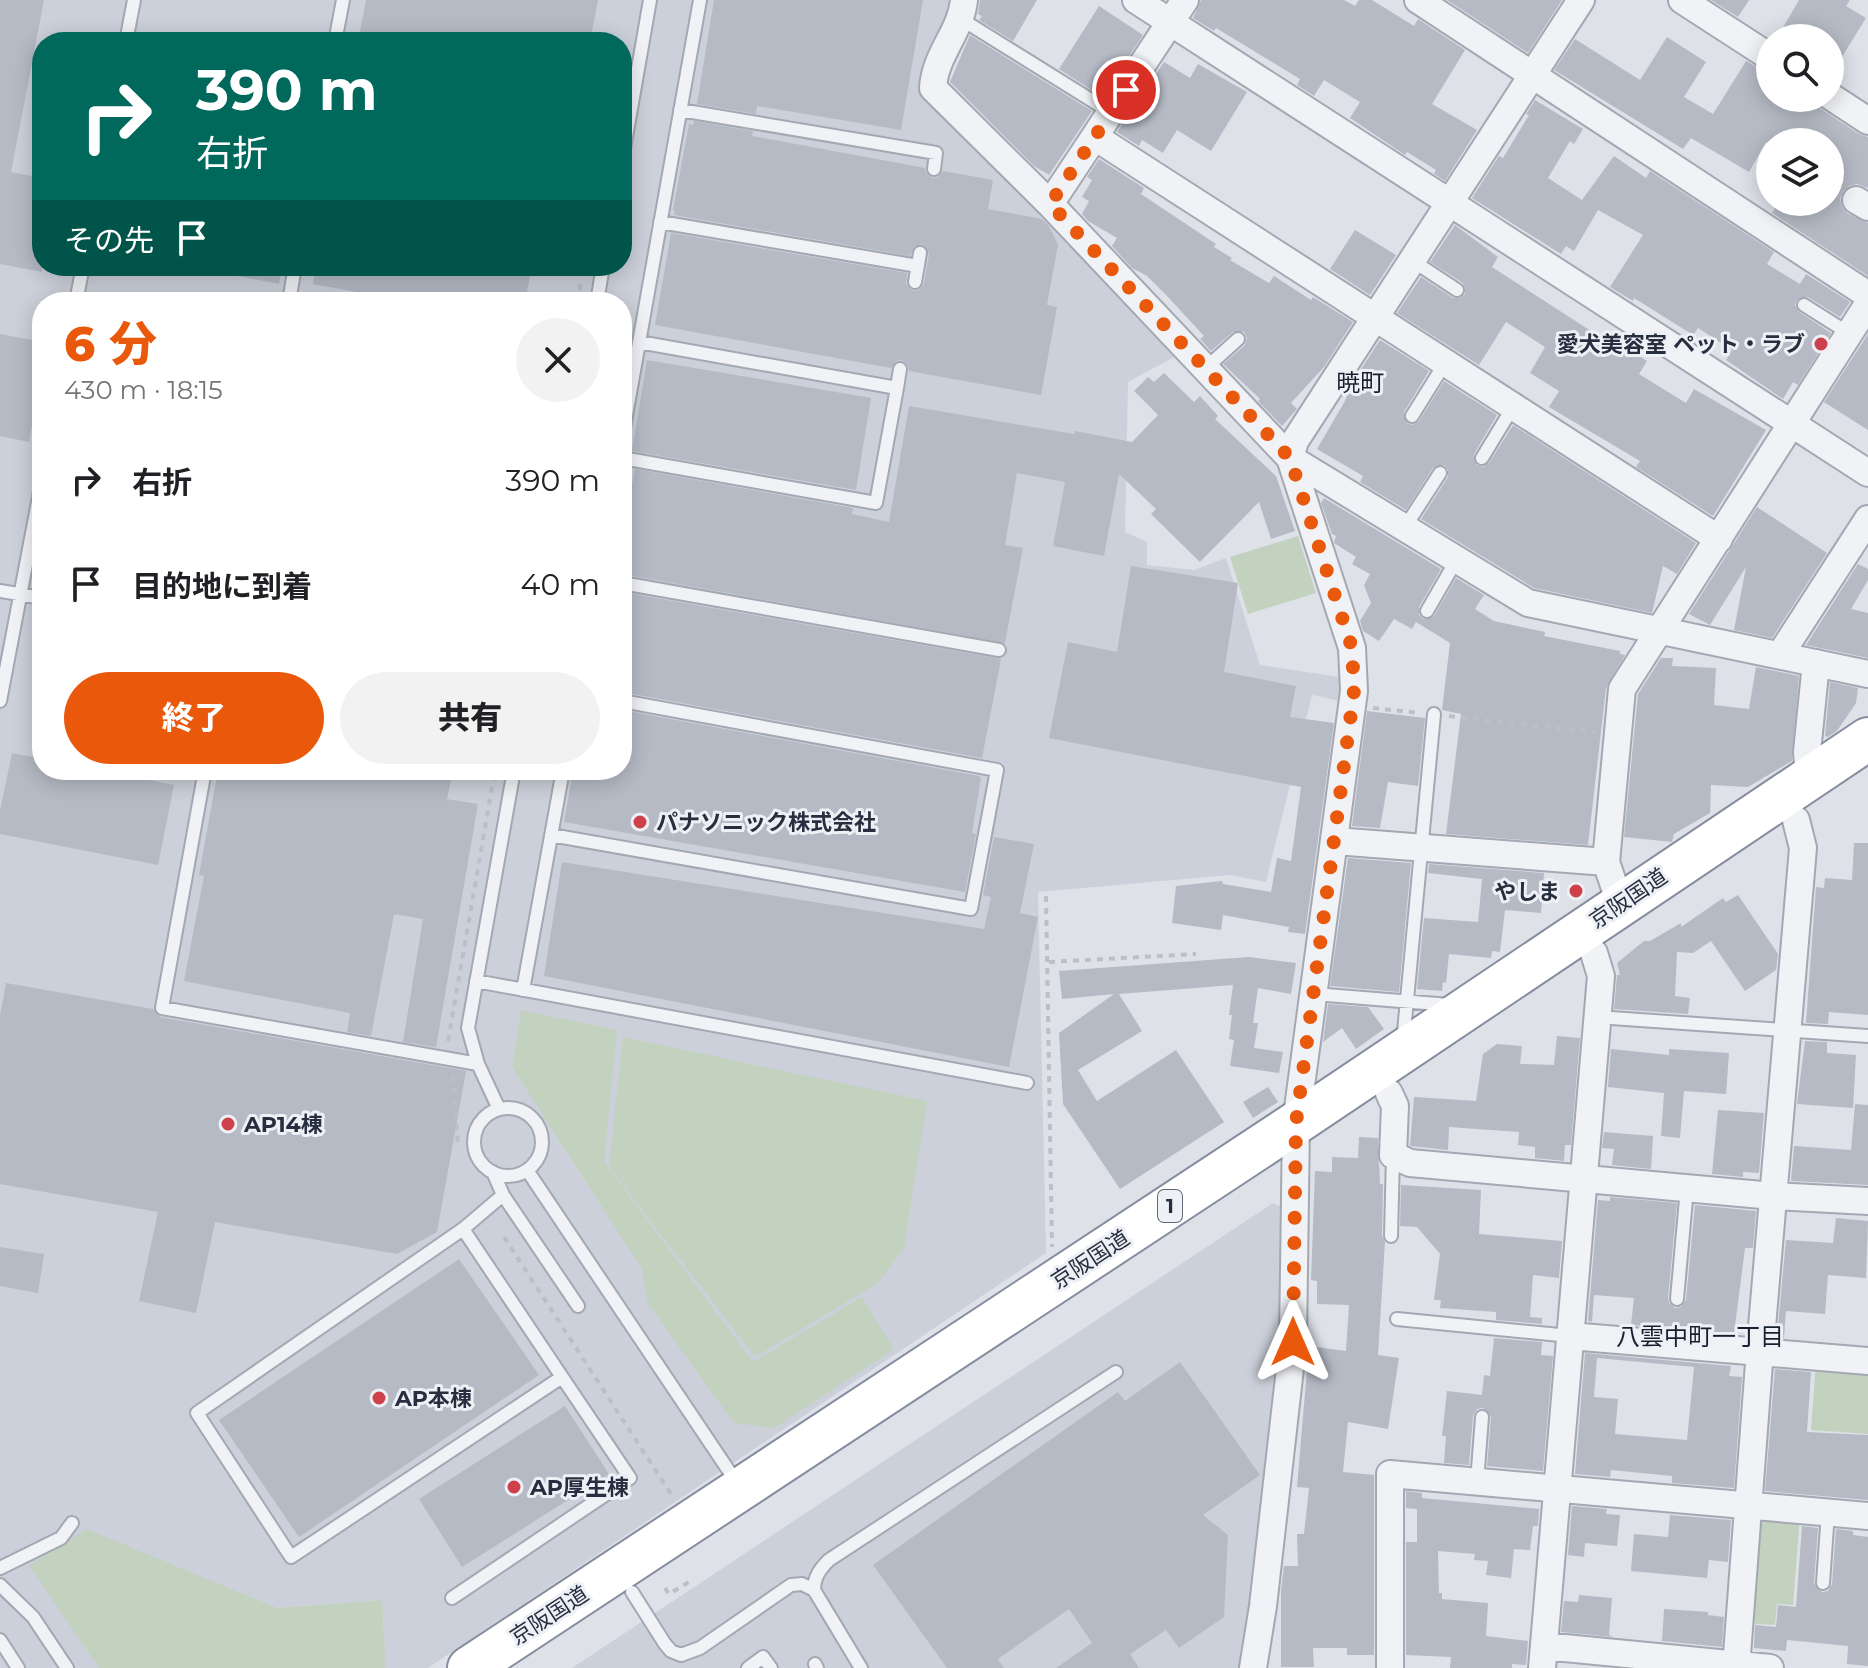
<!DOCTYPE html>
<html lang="ja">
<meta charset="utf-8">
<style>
body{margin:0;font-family:Montserrat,"Noto Sans JP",sans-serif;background:#f2f2f2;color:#202124;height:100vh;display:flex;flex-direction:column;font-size:30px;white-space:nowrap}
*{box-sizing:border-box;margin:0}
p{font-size:26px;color:#757577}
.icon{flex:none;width:44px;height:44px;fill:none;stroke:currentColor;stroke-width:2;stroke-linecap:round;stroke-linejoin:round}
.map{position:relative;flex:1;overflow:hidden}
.details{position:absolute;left:32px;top:292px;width:600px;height:488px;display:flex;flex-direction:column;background:#fff;border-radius:32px;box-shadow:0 4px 20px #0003}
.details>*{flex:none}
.guide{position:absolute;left:32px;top:32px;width:600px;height:244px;border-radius:32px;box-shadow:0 4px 20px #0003;background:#00695c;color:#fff;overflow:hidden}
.tools{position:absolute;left:1756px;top:24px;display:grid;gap:16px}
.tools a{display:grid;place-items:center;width:88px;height:88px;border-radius:50%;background:#fff;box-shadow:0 4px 20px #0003;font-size:40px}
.pin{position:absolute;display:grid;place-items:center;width:68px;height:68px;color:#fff;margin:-34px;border:4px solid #fff;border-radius:50%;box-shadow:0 2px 8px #0007}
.me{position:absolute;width:88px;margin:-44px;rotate:0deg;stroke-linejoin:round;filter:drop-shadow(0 0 6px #0008)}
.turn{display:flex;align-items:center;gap:28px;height:168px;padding:0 32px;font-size:36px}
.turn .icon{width:104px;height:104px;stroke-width:2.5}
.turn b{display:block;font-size:56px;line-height:68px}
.then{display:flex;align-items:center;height:76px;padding:0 32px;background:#0003;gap:16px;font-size:30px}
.round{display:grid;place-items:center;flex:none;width:84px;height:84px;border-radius:42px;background:#f2f2f2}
.overview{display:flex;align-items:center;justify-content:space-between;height:136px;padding:0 32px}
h1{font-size:48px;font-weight:800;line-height:60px;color:#ea580c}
.button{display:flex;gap:16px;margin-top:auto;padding:16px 32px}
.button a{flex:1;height:92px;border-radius:48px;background:#ea580c;color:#fff;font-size:32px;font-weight:800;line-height:92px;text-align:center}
.button a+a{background:#f2f2f2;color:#202124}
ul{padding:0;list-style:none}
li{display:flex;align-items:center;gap:24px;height:104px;padding:0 32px}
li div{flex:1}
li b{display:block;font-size:30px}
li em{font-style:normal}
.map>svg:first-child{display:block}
.built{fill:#ccd0da;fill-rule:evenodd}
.green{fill:#c2d2bf}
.building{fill:#b5bac5;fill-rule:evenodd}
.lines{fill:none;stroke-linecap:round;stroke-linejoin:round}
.service-casing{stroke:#a3a8b2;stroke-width:16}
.minor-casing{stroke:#a3a8b2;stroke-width:30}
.trunk-casing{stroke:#858d9f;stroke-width:46}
.path{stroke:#bcbfc6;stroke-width:4;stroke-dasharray:6 6;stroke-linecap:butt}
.service{stroke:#f1f2f6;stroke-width:12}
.minor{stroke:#f1f2f6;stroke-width:26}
.trunk{stroke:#fff;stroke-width:42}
.route{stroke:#ea580c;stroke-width:14;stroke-dasharray:0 25.2}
.poi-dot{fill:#cf414a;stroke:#edf0f5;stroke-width:3}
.labels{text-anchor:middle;stroke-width:6;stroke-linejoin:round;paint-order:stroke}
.shield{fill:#edf0f5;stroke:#626876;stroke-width:2}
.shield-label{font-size:20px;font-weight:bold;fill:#272e3f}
.poi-label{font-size:22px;font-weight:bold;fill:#272e3f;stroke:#edf0f5;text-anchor:start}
.street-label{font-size:22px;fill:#272e3f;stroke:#edf0f5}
.neighbourhood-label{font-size:24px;fill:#191f2f;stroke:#edf0f5}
</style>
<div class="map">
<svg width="1868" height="1668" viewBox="0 0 1868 1668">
<rect width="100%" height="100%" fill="#dee1e8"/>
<!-- built -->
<path class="built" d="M0,0H955L954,10L920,74V88L1086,256L1176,356L1128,382L1125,532L1147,542V565L1194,570L1226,558L1260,665L1339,677L1340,701L1312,695L1266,882L1230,875L1038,892L1046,1253L428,1668H386L382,1600L277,1608L278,1668H0ZM42,42H622V266H42ZM42,302H622V770H42Z
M1273,1203L1283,1208V1338L1243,1668H572Z"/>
<!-- green -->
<path class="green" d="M1298,536L1316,593L1248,614L1230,557Z
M521,1010L617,1030L604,1162L753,1362L862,1297L894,1349L774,1428L734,1423L648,1304L642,1269L512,1067Z
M623,1037L927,1101L904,1248L878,1283L755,1357L609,1167Z
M1816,1361L1868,1365V1434L1811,1430Z
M1800,1516L1793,1605L1777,1604L1775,1625L1744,1623L1752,1518Z
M87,1529L277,1608L382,1600L386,1668H99L29,1565Z"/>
<!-- building -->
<path class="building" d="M0,0H44L11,172L42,178V272L0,264Z
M366,0H598L590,42H358Z
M714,0H923L901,130L757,106L756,114L697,104Z
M980,0H1037L1013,41L979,20L982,16L978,14Z
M1201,0H1344L1355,6L1359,0H1372L1414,26L1418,19L1465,50L1432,104L1477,130L1445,181L1434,174L1436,170L1407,152L1405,155L1350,118L1360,102L1324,80L1314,96L1297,85L1300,79L1216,28L1214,31L1193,18Z
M1447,0H1562L1528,53Z
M1711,0H1749L1738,17Z
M1799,0H1850L1846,6L1866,18L1830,76V38H1777Z
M1099,6L1143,35L1123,65L1119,63L1099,95L1059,69Z
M970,35L1092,111L1049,175L1034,166L950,82Z
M1667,37L1706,62L1684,97L1713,114L1746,61L1766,72L1763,78L1770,83V98H1812L1821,109L1859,134L1868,137V188L1857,184L1849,186L1843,191L1840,199L1842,207L1847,213L1868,223V276L1772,213L1778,202H1830V142H1766L1749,172L1691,138L1683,149L1554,70L1575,39L1640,80Z
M1164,62L1190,78L1198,64L1247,92L1211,151L1177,130L1163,153L1142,140L1139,146L1117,132Z
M1535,100L1583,129L1574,144L1570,141L1548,178L1582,200L1614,156L1646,178L1650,171L1774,252L1767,264L1800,284L1806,274L1850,302L1840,317L1808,297L1797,300L1795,305L1799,312L1831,333L1798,385L1793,382L1783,399L1726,360L1732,350L1698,328L1693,335L1634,298L1633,301L1610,287L1643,235L1598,210L1574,251L1566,246L1561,254L1472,198L1499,156L1503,158L1529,115L1526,114Z
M694,121L753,131L752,136L925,168L926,173L932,178L938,177L943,171L993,180L988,209L1042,219L1049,226L1058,245L1047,305L1057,307L1041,395L909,371L908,365L902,360L896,361L891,368L655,325L671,233L907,273L906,284L913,291L919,290L924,284L929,254L922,244L914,247L910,256L674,215L675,211L673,210L689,124L693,125Z
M1099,159L1144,188L1141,194L1216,244L1214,247L1232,258L1230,260L1269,283L1274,276L1311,300L1313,297L1353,322L1324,367L1291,403L1297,409L1282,426L1258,401L1260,399L1223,364L1245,345L1247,338L1244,332H1233L1211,351L1200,339L1204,336L1168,297L1147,276L1132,268L1112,246L1117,238L1088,221L1082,214L1089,201L1082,197L1092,180L1087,177Z
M1455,225L1498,257L1492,267L1622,351L1625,347L1647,361L1639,374L1686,403L1694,389L1766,430L1713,516L1636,467L1640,461L1549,407L1559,391L1530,373L1545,347L1506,322L1479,365L1397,313L1421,277L1453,298H1460L1465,294L1463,283L1430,262Z
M1355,230L1396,255L1370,295L1330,269Z
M229,266H282L279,284L229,274Z
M316,266H532L525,302H410L313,284Z
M0,334L42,342V370L29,442L0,436Z
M1868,334V430L1824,402Z
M1380,340L1429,371L1404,412L1407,423L1412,425L1419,421L1444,381L1497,415L1474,454L1477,465L1483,467L1489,463L1513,425L1696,543L1677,574L1663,566L1652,613L1534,588L1421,519L1448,477V470L1444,465L1433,468L1406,510L1360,482L1363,476L1317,449L1345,401L1352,383Z
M647,360L871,398L856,490L632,451Z
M1164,373L1194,402L1200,396L1218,416L1215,419L1276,476L1295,531L1271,539L1259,502L1200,562L1151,514L1156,509L1119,474L1104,556L1053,546L1065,482L1017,473L1005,545L1023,548L1005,643L622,574V536L635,469L853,508L852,514L889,522L909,406L1074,434L1075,431L1132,442L1158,415L1134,391L1148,377L1154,382Z
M1324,498L1441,569L1419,607V615L1423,619L1434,616L1456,578L1484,595L1475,609L1494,621L1545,632L1544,636L1620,651V654L1625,655L1606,688L1588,845L1446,834L1461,714L1442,710L1450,643L1416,622L1412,629L1394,619L1379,641L1363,631L1360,621L1371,603L1364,585L1370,574L1352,564L1356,557L1334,543L1336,536L1332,534L1321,503Z
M1757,507L1827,553L1772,638L1734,630L1746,567L1710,625L1689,614Z
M1858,564L1868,569V580L1851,609L1868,613V658L1806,645Z
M1131,566L1238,583L1224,672L1296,686L1290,717L1334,723L1305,934L1288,932L1289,927L1223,915L1221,930L1172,923L1176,886L1222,881L1223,884L1271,892L1277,858L1291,861L1301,787L1049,738L1068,642L1117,652Z
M622,592L1001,659L982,758L622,692Z
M1661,658H1673L1672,666L1716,668L1714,705L1749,709L1756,667L1799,676L1792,761L1748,787L1711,785L1710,813L1674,834L1672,842L1624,837L1638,694Z
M1830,682L1858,688L1856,703L1837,731L1828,737L1825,736Z
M622,710L979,776L981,778L972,833L976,834L965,892L564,822L573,770H622Z
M1367,711L1425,718L1418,786L1388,782L1380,828L1352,826Z
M12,753L42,759V770H100L174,785L158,865L0,834V811Z
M218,770H330L383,780L385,770H453L447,799L478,804L436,1047L403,1042L423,919L394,914L371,1036L347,1032L350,1013L184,981L204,876L199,875Z
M994,837L1034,844L1020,913L1038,917L1009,1067L544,976L562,862L984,929L991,897L983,895Z
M1854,843H1868V1015L1829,1012L1828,1024L1806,1023L1816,887L1824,888L1825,878L1852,880Z
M1348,858L1411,863L1399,992L1330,986Z
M1429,864L1544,873L1541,913L1505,910L1500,952L1492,951L1491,958L1449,954L1446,983L1443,982L1442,991L1417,989L1424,918L1478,922L1482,879L1428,873Z
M1738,895L1778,954L1776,970L1745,991L1711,941L1693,953L1677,952L1675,996L1690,998L1688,1014L1614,1009L1617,975H1620L1617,963L1644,941H1650L1681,923V927L1723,898L1726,902Z
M1249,957L1296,963L1291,994L1258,988L1253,1023H1258L1254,1048L1283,1052L1279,1073L1230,1066L1234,1040L1229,1039L1232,1015H1229L1233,985L1119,994L1142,1031L1078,1070L1097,1101L1176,1050L1224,1122L1120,1189L1063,1104L1059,1033L1114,994L1062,999L1059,971Z
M6,983L153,1009L160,1017L466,1071L437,1232L397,1254L215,1222L196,1313L139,1301L158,1212L0,1184V1016Z
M1328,1004L1368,1007L1384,1029L1356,1049L1342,1028L1323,1042Z
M1557,1036L1580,1038L1571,1145H1565L1564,1161L1535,1158V1147L1518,1145L1519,1132L1449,1127L1448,1150L1410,1146L1414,1097L1476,1101L1483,1054L1497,1044L1522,1046L1520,1064L1554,1065Z
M1805,1041L1827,1042V1053L1856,1055L1853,1108L1797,1104Z
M1611,1049L1669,1055V1049L1729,1053L1726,1094L1684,1091L1680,1138L1661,1136L1664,1093L1608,1087Z
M1268,1087L1278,1102L1253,1118L1243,1102Z
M1855,1104L1868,1105V1185L1791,1181L1794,1146L1851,1150Z
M1718,1110L1764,1113L1759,1173L1743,1172V1177L1712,1174Z
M1604,1132L1653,1136L1651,1169L1612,1165L1614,1149L1602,1148Z
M1359,1137L1378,1138L1380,1184H1383L1382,1236L1385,1242L1378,1355L1399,1358L1388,1429L1348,1422L1343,1472L1374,1475V1655H1347V1648H1313L1314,1667H1281V1590L1284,1566H1298L1297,1534H1304L1309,1488L1297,1487L1309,1346L1346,1351L1349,1305L1317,1304V1281L1311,1280L1315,1171L1332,1172V1157L1358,1158Z
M1401,1185L1481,1190L1479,1234L1562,1241L1559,1278L1533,1275L1530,1317L1542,1318V1324L1496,1320V1312L1440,1308L1441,1300H1434L1440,1254L1417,1227L1400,1226Z
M1610,1197L1677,1203L1668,1298L1669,1303L1675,1308L1681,1307L1686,1300L1695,1205L1756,1211L1753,1248H1745L1734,1334L1631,1325L1634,1298L1594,1295L1592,1322L1588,1321L1598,1200L1610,1201Z
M1836,1218L1868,1221L1866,1278L1828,1275L1825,1314L1786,1311L1784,1338L1777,1337L1786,1240L1833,1243Z
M0,1247L44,1254L38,1293L0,1286Z
M459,1259L539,1375L299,1537L219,1420Z
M1494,1338L1542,1342L1541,1355L1553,1356L1543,1471L1487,1466L1491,1417L1483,1408L1477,1409L1473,1416L1469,1465L1444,1463L1446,1436H1442L1447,1391L1482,1395L1484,1375L1490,1376Z
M1585,1353L1731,1366L1729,1376L1742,1377L1734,1488L1672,1483V1476L1611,1470L1610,1477L1575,1474ZM1597,1358L1694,1367L1687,1440L1615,1434L1618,1399L1594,1397Z
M1180,1362L1260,1475L1203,1515L1228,1535L1224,1617L1179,1648L1166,1630L1130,1654L1139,1668H1056L1092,1643L1069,1609L998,1659L1004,1668H947L873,1565L1118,1392L1125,1401Z
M1775,1369L1811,1372L1807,1432L1868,1435V1500L1765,1491Z
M565,1406L609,1474L462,1567L419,1499Z
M1406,1491L1422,1493V1498L1539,1509L1538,1526H1533L1530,1550L1514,1549L1511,1578L1486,1575L1488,1561L1474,1560L1475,1554L1438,1551L1439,1593H1442V1599L1488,1603L1486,1636L1528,1641L1526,1665L1512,1664V1668H1450L1451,1657L1406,1655V1542H1417V1509L1406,1508Z
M1572,1506L1607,1509L1606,1514L1620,1515L1617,1546L1585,1543L1584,1557L1568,1555Z
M1670,1515L1731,1520L1728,1562L1709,1560L1707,1578L1631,1571L1634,1534L1668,1537Z
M1802,1526L1818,1528L1814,1583L1822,1592L1828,1591L1832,1584L1836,1529L1853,1531V1535L1868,1537V1666L1847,1664L1848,1646L1787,1640L1786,1651L1754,1648L1755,1625L1776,1627L1778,1605L1796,1607Z
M1579,1595L1612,1598L1609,1635L1613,1637L1561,1632L1564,1601L1578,1602Z
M1664,1609L1708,1612V1615L1724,1617L1722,1647L1662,1641Z"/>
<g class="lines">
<defs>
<path id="service" d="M961,19L1112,113
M126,42L134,0
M335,42L343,0
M680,110L936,153L934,169
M622,160L650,0
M660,222L918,266
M1413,261L1457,290
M915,282L920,253
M76,302L83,266
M289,302L295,266
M597,302L603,266
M1804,305L1850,334
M1206,368L1238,339
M897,388L900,369
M1412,416L1445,363
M622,438L700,0
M622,458L876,503L897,388L639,342
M1482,458L1513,407
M1405,527L1440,473
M622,583L999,650
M0,591L42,598
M1427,611L1457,559
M0,701L42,481
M205,770L162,1008L478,1064
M551,835L971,909L997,770L622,701
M476,981L1027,1083
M523,990L563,770
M1314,994L1450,1005
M1597,1017L1868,1036
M1403,1042L1434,714
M474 1142a34 34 0 1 1 68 0a34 34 0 1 1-68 0Z
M499,1109L478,1064L468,1028L514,770
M527,1170L737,1483
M493,1172L503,1195L578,1306
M463,1229L562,1377L291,1557L197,1413L463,1229L503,1195
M1391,1236L1393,1155
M1677,1299L1687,1188
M1397,1319L1570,1336
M1477,1482L1482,1417
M0,1568L61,1538L72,1523
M1823,1583L1828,1512
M0,1585L33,1617L67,1668
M632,1592L665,1644L671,1651L681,1655L700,1648L791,1585L802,1584L814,1590
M452,1598L630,1478L562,1377
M0,1640L18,1668
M815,1664L817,1668
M748,1668L763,1657L771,1668
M861,1668L814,1590C814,1577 820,1569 829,1560L1116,1372"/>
<path id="minor" d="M964,0C961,32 935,54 933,88L1050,204L1290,458L1528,603L1868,674
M1136,0L1868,473
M1418,0L1868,295
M1682,0L1770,57
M1830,96L1868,121
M1095,137L1719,539
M1856,200L1868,207
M1050,204L1185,0
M1780,655L1868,519
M1809,778L1807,752L1816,663
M1335,841L1606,862L1620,903
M1606,862L1622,689L1868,304
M1389,1093L1395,1106L1393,1155L1410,1163L1773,1196L1868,1201
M1570,1336L1868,1361
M1544,1646L1770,1668
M1253,1668L1263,1606L1293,1342L1296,1123L1354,691L1352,648L1290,458L1295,441L1581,0
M1390,1668V1474L1868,1516
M1542,1668L1601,976L1594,953
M1736,1668L1760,1350L1803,848L1796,820"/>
<path id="trunk" d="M469,1668L1296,1123L1868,739"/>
</defs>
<!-- service casing -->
<use href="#service" class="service-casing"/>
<!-- minor casing -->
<use href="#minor" class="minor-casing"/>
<!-- trunk casing -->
<use href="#trunk" class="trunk-casing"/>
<!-- path -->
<path class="path" d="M578,302L581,281
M1373,708L1420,713
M1449,716L1595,732
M1046,896L1052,1247
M1049,962L1196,954
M448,1041L495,770
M453,1076L458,1145
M504,1237L673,1497
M665,1588L669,1594L689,1582"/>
<!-- service -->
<use href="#service" class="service"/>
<!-- minor -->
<use href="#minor" class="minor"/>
<!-- trunk -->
<use href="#trunk" class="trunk"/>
</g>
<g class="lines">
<!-- route -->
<path class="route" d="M1126,90L1050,204L1290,458L1352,648L1354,691L1296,1123L1293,1342"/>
</g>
<!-- markers -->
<g class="poi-dot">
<circle cx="1821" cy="344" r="8"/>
<circle cx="640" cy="822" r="8"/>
<circle cx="1576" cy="891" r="8"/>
<circle cx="228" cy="1124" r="8"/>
<circle cx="379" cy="1398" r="8"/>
<circle cx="514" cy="1487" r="8"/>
</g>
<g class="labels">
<!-- shield labels -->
<rect class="shield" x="1158" y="1190" width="24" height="32" rx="6"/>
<g class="shield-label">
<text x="1170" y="1213">1</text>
</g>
<!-- poi labels -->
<g class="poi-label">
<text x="1805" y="352" text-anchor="end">愛犬美容室 ペット・ラブ</text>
<text x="656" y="830">パナソニック株式会社</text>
<text x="1560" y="899" text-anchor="end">やしま</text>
<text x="244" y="1132">AP14棟</text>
<text x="395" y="1406">AP本棟</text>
<text x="530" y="1495">AP厚生棟</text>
</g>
<!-- street labels -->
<g class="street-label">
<text transform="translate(1628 898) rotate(-34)" y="8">京阪国道</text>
<text transform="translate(1090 1259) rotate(-33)" y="8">京阪国道</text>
<text transform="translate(549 1615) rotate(-33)" y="8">京阪国道</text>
</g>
<!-- neighbourhood labels -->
<g class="neighbourhood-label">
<text x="1360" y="391">暁町</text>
<text x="1700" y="1345">八雲中町一丁目</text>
</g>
</g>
</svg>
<div class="tools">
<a><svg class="icon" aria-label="search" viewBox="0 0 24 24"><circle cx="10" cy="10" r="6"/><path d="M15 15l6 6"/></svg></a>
<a><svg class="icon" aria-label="layers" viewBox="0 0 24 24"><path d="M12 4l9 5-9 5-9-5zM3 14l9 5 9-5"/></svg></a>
</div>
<div class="pin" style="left:1126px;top:90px;background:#d93025"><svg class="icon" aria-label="arrive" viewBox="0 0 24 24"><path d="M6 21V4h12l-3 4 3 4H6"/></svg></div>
<svg class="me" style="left:1293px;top:1342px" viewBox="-20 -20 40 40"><path d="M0-17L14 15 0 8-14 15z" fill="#ea580c" stroke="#fff" stroke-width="4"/></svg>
<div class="guide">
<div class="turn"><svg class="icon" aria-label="right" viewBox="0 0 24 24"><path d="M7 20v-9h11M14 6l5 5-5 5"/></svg><div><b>390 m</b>右折</div></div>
<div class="then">その先<svg class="icon" aria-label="arrive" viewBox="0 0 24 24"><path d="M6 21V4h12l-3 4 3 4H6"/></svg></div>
</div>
<section class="details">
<div class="overview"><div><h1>6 分</h1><p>430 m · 18:15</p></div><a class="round"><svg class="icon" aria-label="close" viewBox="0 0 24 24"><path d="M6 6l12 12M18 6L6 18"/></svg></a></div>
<ul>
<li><svg class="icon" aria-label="right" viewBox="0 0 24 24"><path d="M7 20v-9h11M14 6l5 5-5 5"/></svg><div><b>右折</b></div><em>390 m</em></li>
<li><svg class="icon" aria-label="arrive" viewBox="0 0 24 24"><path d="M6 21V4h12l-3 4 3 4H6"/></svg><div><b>目的地に到着</b></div><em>40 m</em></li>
</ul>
<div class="button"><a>終了</a><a>共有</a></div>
</section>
</div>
